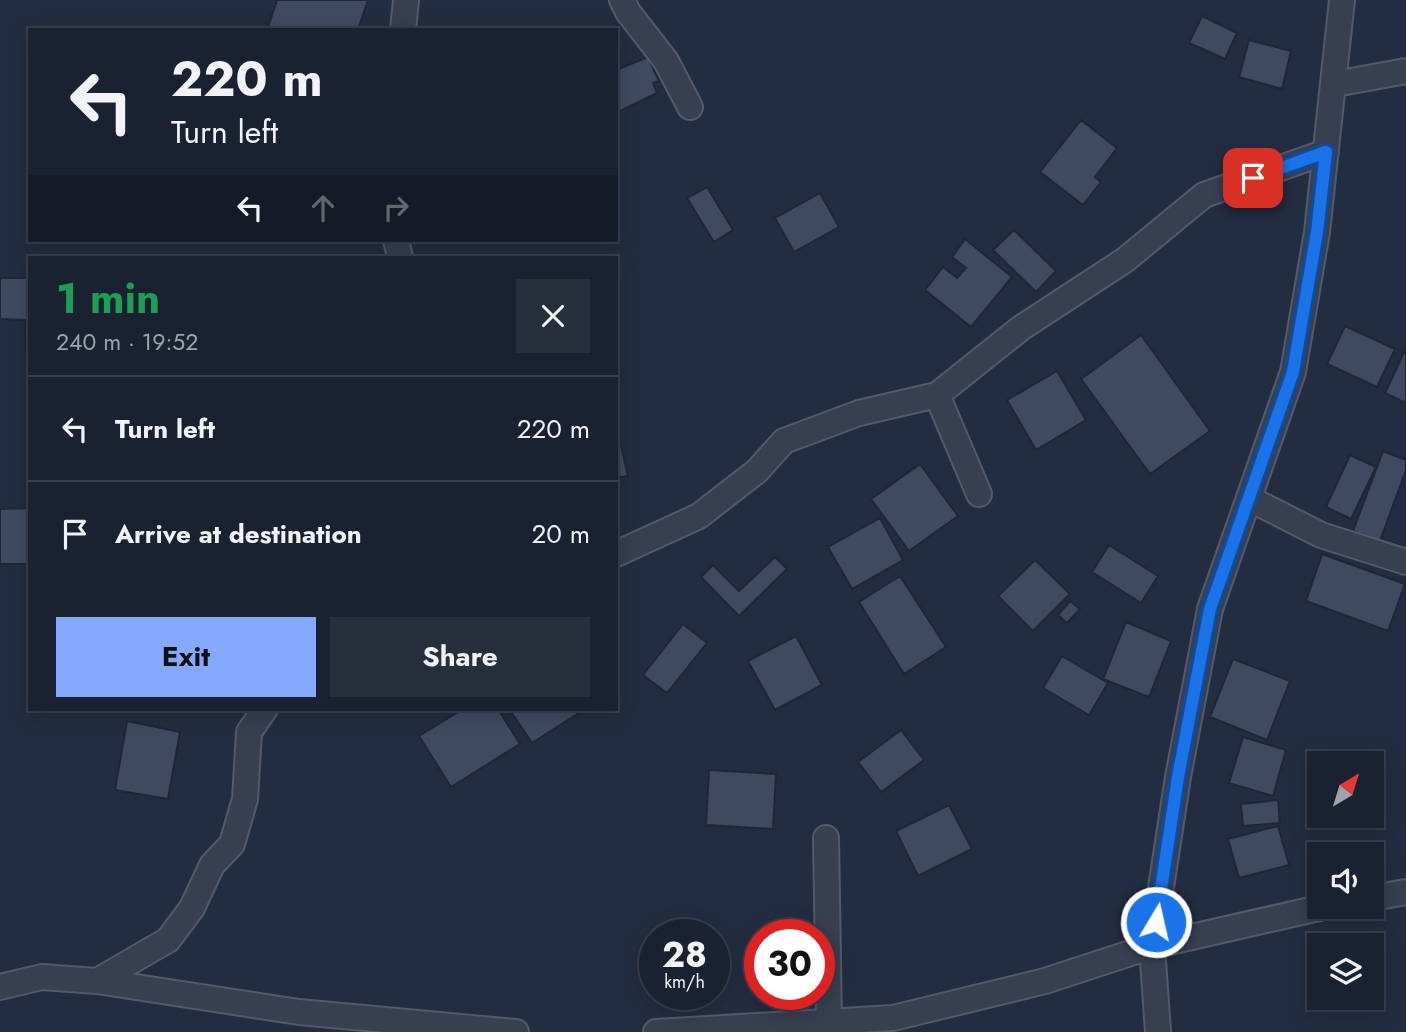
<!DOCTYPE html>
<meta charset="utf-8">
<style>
body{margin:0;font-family:Jost,sans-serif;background:#272f3d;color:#f1f3f6;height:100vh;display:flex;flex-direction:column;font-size:26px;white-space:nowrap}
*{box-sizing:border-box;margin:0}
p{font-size:23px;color:#9fa4ab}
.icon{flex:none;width:38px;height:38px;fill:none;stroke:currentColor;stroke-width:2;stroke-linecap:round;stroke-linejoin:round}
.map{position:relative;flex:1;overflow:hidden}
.panel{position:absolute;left:28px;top:256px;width:590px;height:455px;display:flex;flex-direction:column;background:#1a2231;border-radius:0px;box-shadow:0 4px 18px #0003,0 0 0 2px #383f4d}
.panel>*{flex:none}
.banner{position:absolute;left:28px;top:28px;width:590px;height:214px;border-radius:0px;box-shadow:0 4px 18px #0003,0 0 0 2px #383f4d;background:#1a2231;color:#f1f3f6;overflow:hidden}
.needle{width:46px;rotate:38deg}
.controls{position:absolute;left:1307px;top:751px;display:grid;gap:14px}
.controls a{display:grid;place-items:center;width:77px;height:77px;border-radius:0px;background:#1a2231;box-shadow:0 4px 18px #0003,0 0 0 2px #383f4d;font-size:35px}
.speed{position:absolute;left:639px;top:919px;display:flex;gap:14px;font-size:35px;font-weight:700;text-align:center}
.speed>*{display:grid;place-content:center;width:91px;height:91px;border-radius:50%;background:#1a2231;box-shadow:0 4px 18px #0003,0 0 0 2px #383f4d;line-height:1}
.speed small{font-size:18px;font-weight:400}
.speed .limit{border:10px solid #d22;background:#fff;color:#111}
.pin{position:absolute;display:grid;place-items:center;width:60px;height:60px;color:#fff;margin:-30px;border-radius:14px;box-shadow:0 4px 10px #0006}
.me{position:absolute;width:77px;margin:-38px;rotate:9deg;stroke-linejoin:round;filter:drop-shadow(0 0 5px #0008)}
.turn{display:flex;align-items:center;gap:24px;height:147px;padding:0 28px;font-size:32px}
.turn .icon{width:91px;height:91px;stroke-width:2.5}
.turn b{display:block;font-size:49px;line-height:60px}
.lanes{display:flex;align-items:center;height:66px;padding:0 28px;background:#0003;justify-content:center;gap:35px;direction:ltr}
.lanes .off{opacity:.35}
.round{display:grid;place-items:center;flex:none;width:74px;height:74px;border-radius:0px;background:#272f3d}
.overview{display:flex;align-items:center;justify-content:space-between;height:119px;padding:0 28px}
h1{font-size:42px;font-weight:700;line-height:52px;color:#1e9e55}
.button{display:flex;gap:14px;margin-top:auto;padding:14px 28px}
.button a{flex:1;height:80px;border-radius:0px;background:#85a9ff;color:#111;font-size:28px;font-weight:700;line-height:80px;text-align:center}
.button a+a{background:#272f3d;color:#f1f3f6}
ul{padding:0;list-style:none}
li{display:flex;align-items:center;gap:21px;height:105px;padding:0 28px;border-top:2px solid #383f4d}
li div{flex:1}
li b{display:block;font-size:26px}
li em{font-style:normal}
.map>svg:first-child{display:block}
.building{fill:#3f4a61;stroke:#1e2638;stroke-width:2}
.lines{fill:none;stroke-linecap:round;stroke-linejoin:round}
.minor-casing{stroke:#525a6b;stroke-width:28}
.minor{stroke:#373f50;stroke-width:24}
.route-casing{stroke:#114b97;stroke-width:18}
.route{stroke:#1a73e8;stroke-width:12}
</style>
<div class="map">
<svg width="1406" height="1032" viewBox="0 0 1406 1032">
<rect width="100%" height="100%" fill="#232d41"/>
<!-- building -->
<path class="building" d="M277,0H368L358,30H267Z
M1202,16L1237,33L1225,59L1189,43Z
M1249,40L1291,51L1282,89L1239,77Z
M648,57L659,81L653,83L657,93L616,113V70Z
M1081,120L1117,148L1095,177L1101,182L1083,205L1040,172Z
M707,187L733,230L714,242L687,198Z
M820,193L839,227L794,252L775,218Z
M1014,230L1056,271L1036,292L993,250Z
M965,239L1012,277L971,327L925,290L943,267L957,278L966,268L952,257Z
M0,278H30V349L26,350L25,320L0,319Z
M1345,326L1395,349L1377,387L1327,364Z
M1141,335L1210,431L1150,474L1081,379Z
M1406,348V403L1385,393Z
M1057,371L1086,420L1036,450L1007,400Z
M616,424L628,476L616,478Z
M1383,451L1406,460V470L1380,541L1353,531Z
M1350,455L1376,467L1351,519L1326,507Z
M920,464L958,516L909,551L871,499Z
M30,508V564H0V509Z
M880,518L903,560L852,589L828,547Z
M1109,545L1158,576L1141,603L1092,572Z
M1322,554L1405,584L1388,631L1306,601Z
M775,557L787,569L739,616L701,577L713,565L739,591Z
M1035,560L1070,594L1033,631L998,596Z
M900,576L946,647L904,674L859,602Z
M1070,601L1080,609L1067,623L1058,615Z
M1126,622L1171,641L1149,697L1103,679Z
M683,624L707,643L667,693L643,675Z
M796,636L822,685L775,710L748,661Z
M1062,656L1108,683L1089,715L1043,688Z
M1233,659L1290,681L1267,740L1210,717Z
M463,709H498L520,744L451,787L419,736Z
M509,709H585L532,743Z
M127,721L180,732L168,799L115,790Z
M901,730L924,760L881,792L858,762Z
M1243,737L1286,750L1273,796L1229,783Z
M709,770L776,774L773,829L706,825Z
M1278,800L1280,823L1243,826L1241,804Z
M949,805L972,849L918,876L896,831Z
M1278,826L1289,865L1239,878L1228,839Z"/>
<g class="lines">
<defs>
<path id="minor" d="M622,0L628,12L666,61L690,107
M403,30L406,0
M1335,84L1406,71
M396,240L400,257
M937,395L979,494
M1250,499L1321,535L1406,562
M616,554L699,516L757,471L784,441L859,413L937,395L1021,328L1125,260L1204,195L1326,152
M826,838L829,1022
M1372,898L1406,892
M97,981L168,940L192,908L212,865L232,844L245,799L249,732L265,709
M0,987L42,977L97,981L299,1012L516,1032
M656,1032L893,1018L1045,981L1152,946L1328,906
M1158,1032L1152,946L1178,777L1210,609L1293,372L1317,232L1342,0"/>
</defs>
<!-- minor casing -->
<use href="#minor" class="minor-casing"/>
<!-- minor -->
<use href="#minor" class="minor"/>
</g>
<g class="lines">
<defs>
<path id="route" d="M1156,922L1178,777L1210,609L1293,372L1317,232L1326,152L1253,178"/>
</defs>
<!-- route casing -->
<use href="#route" class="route-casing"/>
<!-- route -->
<use href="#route" class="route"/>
</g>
</svg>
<div class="controls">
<a><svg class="needle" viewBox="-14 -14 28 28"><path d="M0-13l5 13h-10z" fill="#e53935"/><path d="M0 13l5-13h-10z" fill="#9fa4ab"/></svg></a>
<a><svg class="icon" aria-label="sound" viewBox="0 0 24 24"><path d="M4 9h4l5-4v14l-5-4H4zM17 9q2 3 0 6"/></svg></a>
<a><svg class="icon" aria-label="layers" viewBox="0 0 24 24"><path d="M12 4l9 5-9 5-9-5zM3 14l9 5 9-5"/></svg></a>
</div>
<div class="speed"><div>28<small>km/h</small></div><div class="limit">30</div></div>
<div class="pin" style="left:1253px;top:178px;background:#d93025"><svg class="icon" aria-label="arrive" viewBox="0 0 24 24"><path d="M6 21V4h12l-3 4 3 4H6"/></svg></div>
<svg class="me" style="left:1156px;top:922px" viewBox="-20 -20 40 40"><circle r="17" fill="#1a73e8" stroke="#fff" stroke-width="3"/><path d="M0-11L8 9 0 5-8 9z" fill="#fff"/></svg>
<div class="banner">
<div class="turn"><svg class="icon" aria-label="left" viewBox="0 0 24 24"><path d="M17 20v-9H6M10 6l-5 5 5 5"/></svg><div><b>220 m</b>Turn left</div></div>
<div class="lanes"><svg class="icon" aria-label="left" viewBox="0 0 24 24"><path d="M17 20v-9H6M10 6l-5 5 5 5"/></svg><svg class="icon off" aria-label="ahead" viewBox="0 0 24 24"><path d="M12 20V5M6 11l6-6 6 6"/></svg><svg class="icon off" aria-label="right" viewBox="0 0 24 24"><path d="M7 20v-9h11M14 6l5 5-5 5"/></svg></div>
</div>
<section class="panel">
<div class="overview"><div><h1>1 min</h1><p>240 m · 19:52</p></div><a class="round"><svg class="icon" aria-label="close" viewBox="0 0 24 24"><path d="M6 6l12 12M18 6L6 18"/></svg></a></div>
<ul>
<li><svg class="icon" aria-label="left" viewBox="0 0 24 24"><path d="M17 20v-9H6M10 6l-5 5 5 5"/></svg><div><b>Turn left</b></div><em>220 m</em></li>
<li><svg class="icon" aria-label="arrive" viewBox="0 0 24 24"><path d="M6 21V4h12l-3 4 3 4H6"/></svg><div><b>Arrive at destination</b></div><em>20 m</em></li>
</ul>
<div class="button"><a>Exit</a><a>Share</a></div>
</section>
</div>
